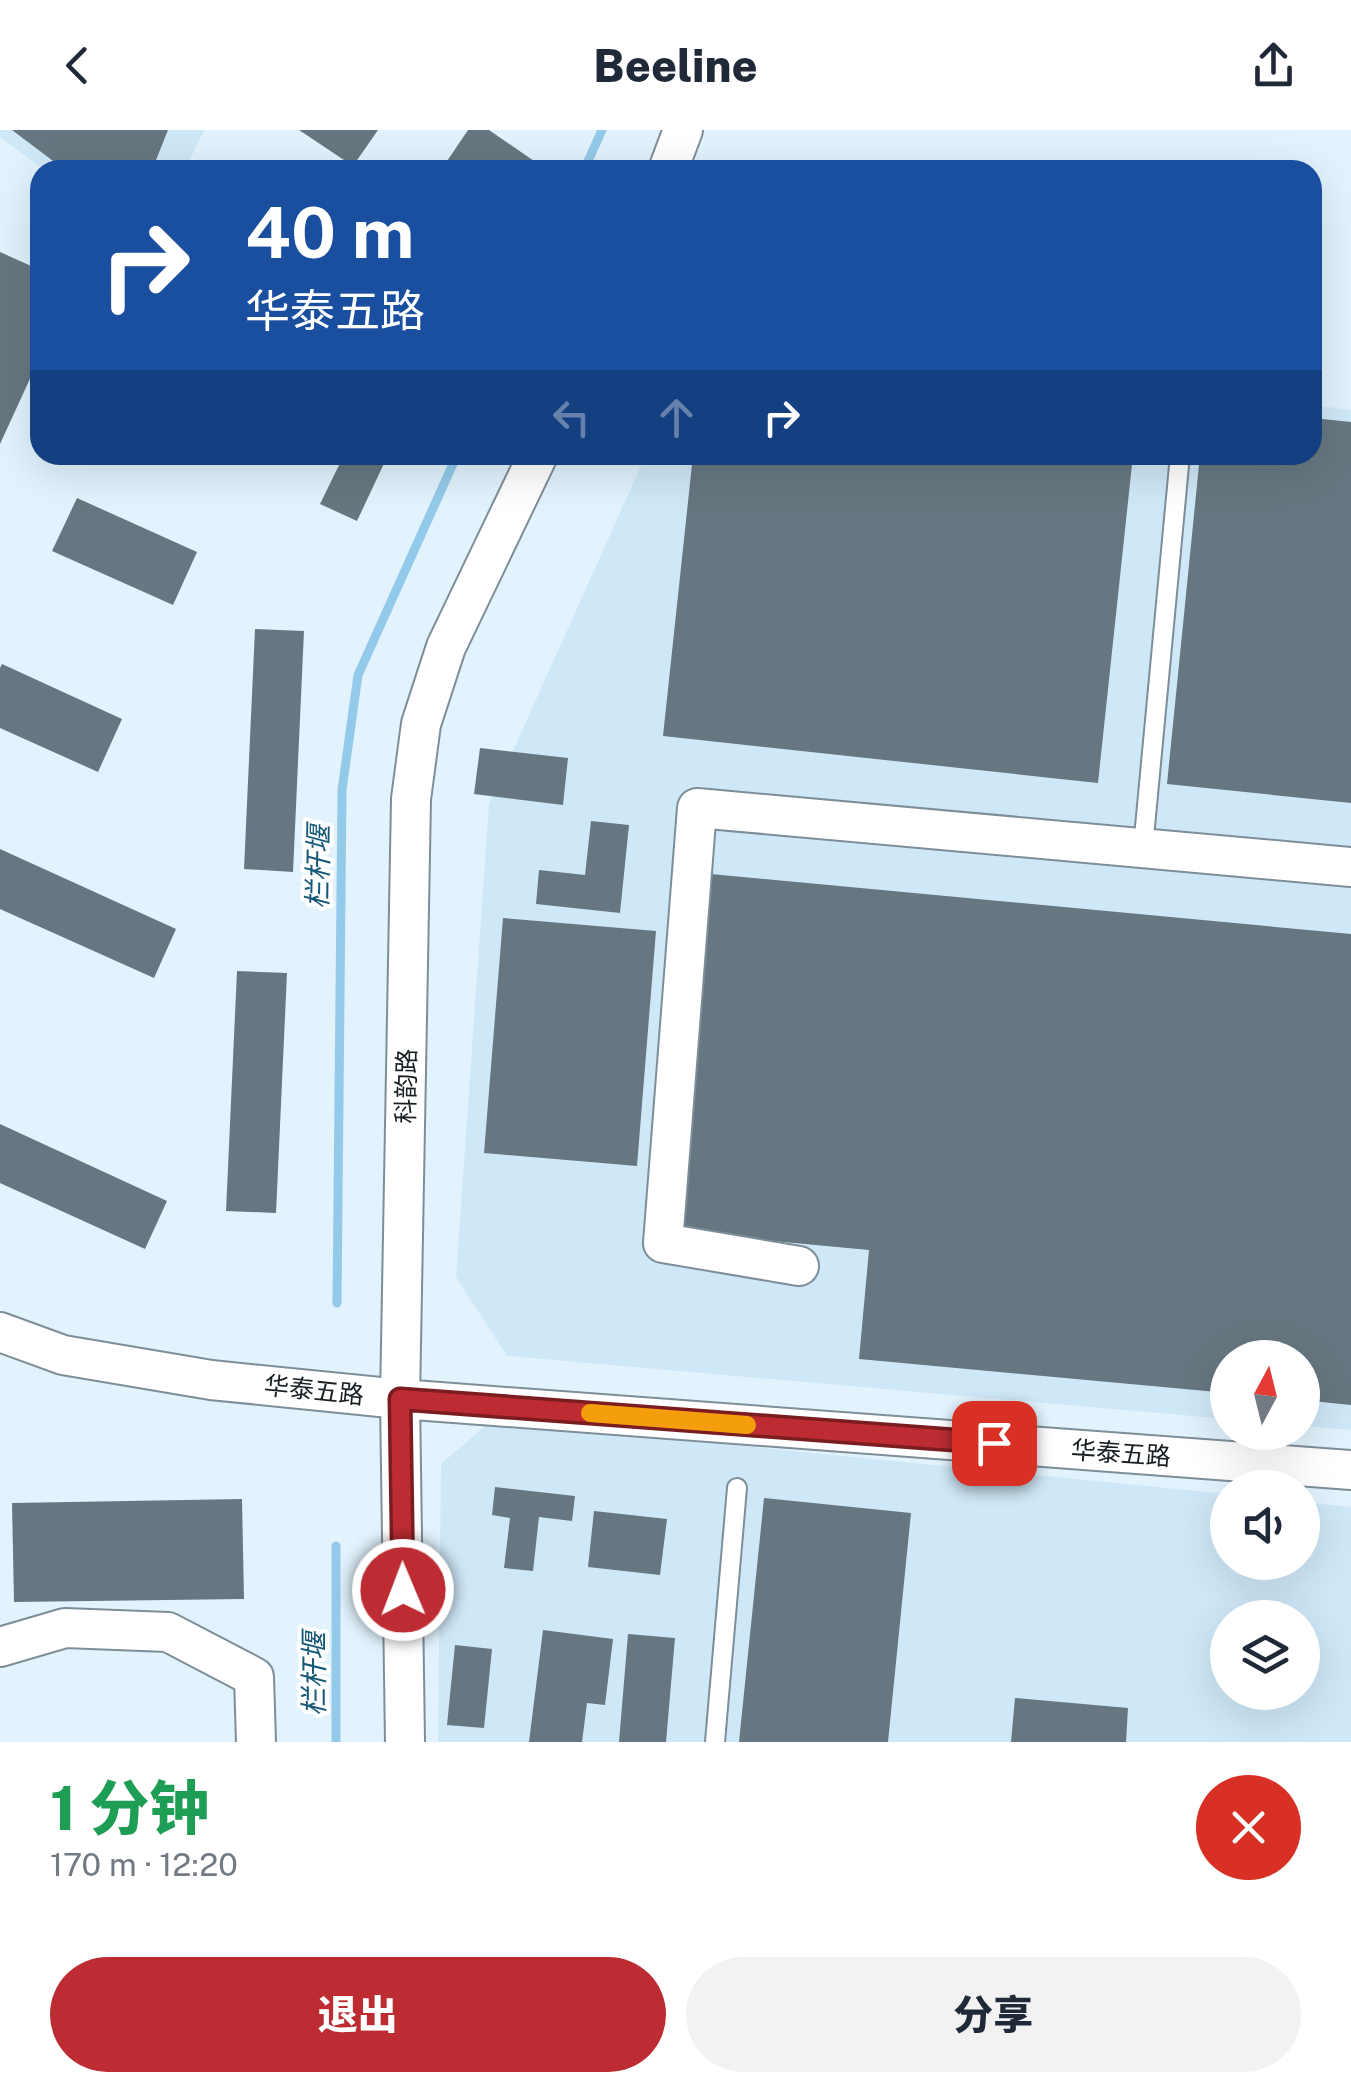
<!DOCTYPE html>
<html lang="zh">
<meta charset="utf-8">
<style>
body{margin:0;font-family:"Public Sans","Noto Sans SC",sans-serif;background:#f2f2f3;color:#1f2937;height:100vh;display:flex;flex-direction:column;font-size:38px;white-space:nowrap}
*{box-sizing:border-box;margin:0}
p{font-size:32px;color:#747a83}
.icon{flex:none;width:55px;height:55px;fill:none;stroke:currentColor;stroke-width:2;stroke-linecap:round;stroke-linejoin:round}
.map{position:relative;height:1612px;overflow:hidden}
.details{display:flex;flex-direction:column;background:#fff;flex:1}
.details>*{flex:none}
.guide{position:absolute;left:30px;top:30px;width:1292px;height:305px;border-radius:30px;box-shadow:0 10px 40px #0002;background:#1a4fa0;color:#fff;overflow:hidden}
.needle{width:65px;rotate:7deg}
.tools{position:absolute;left:1210px;top:1210px;display:grid;gap:20px}
.tools a{display:grid;place-items:center;width:110px;height:110px;border-radius:50%;background:#fff;box-shadow:0 10px 40px #0002;font-size:50px}
.pin{position:absolute;display:grid;place-items:center;width:85px;height:85px;color:#fff;margin:-42px;border-radius:20px;box-shadow:0 5px 15px #0006}
.me{position:absolute;width:110px;margin:-55px;rotate:359deg;stroke-linejoin:round;filter:drop-shadow(0 0 8px #0008)}
.turn{display:flex;align-items:center;gap:35px;height:210px;padding:0 50px;font-size:45px}
.turn .icon{width:130px;height:130px;stroke-width:2.5}
.turn b{display:block;font-size:70px;line-height:85px}
.lanes{display:flex;align-items:center;height:95px;padding:0 50px;background:#0003;justify-content:center;gap:50px;direction:ltr}
.lanes .off{opacity:.35}
.round{display:grid;place-items:center;flex:none;width:105px;height:105px;border-radius:52px;background:#f2f2f3}
.head{display:flex;align-items:center;justify-content:space-between;height:170px;padding:0 50px}
h1{font-size:60px;font-weight:800;line-height:75px;color:#1e9e55}
.button{display:flex;gap:20px;margin-top:auto;padding:20px 50px}
.button a{flex:1;height:115px;border-radius:60px;background:#bc2c32;color:#fff;font-size:40px;font-weight:800;line-height:115px;text-align:center}
.button a+a{background:#f2f2f3;color:#1f2937}
header{display:flex;justify-content:space-between;align-items:center;height:130px;padding:0 50px;background:#fff;font-size:45px;font-weight:800}
.map>svg:first-child{display:block}
.built{fill:#cfe8f7;fill-rule:evenodd}
.lines{fill:none;stroke-linecap:round;stroke-linejoin:round}
.stream{stroke:#94cae9;stroke-width:9}
.building{fill:#677781}
.lane-casing{stroke:#7e8e98;stroke-width:22}
.street-casing{stroke:#7e8e98;stroke-width:42}
.lane{stroke:#fff;stroke-width:18}
.street{stroke:#fff;stroke-width:38}
.route-casing{stroke:#7a1d20;stroke-width:25}
.route{stroke:#bc2c32;stroke-width:18}
.slow{stroke:#f59e0b;stroke-width:18}
.labels{text-anchor:middle;stroke-width:8;stroke-linejoin:round;paint-order:stroke}
.street-label{font-size:25px;fill:#181f22;stroke:#fff}
.water-label{font-size:28px;font-style:italic;fill:#155877;stroke:#fff}
</style>
<header><svg class="icon" aria-label="back" viewBox="0 0 24 24"><path d="M15 5l-7 7 7 7"/></svg>Beeline<svg class="icon" aria-label="share" viewBox="0 0 24 24"><path d="M12 15V3M7 8l5-5 5 5M5 13v7h14v-7"/></svg></header>
<div class="map">
<svg width="1351" height="1612" viewBox="0 0 1351 1612">
<rect width="100%" height="100%" fill="#e2f3fe"/>
<!-- built -->
<path class="built" d="M0,0H204L185,40H45L0,7Z
M1313,275L1351,280V1300L1303,1296L1302,1228H1228L1227,1289L507,1226L456,1147L489,674L646,325H1312Z
M491,1291L1227,1364L1228,1432H1302L1303,1372L1351,1377V1612H438L441,1334ZM1228,1488H1302V1562H1228Z"/>
<g class="lines">
<!-- stream -->
<path class="stream" d="M584,40L602,0
M337,1173L342,660L358,545L457,325
M336,1612V1416"/>
</g>
<!-- building -->
<path class="building" d="M12,0H168L152,40H65Z
M299,0H378L353,36Z
M468,0H489L547,40H441Z
M0,122L40,140V227L0,314Z
M1312,288L1351,292V673L1167,654L1200,325H1312Z
M344,325H388L357,391L320,374Z
M693,325H1133L1098,653L663,606Z
M77,368L197,422L173,475L52,421Z
M255,499L304,501L293,742L244,739Z
M2,534L122,589L98,642L0,598V538Z
M480,618L568,628L563,675L474,664Z
M591,691L629,695L620,783L536,774L539,740L585,745Z
M0,719L176,799L154,848L0,779Z
M711,744L1351,804V1275L1302,1270V1228H1228V1263L859,1229L869,1120L677,1102Z
M503,788L656,801L637,1036L484,1023Z
M237,841L287,843L276,1083L226,1081Z
M0,994L167,1071L145,1119L0,1053Z
M495,1357L575,1366L572,1391L539,1387L533,1441L504,1438L510,1388L492,1385Z
M764,1368L911,1383L888,1612H739Z
M242,1369L244,1469L14,1472L12,1373Z
M594,1381L667,1389L660,1445L588,1437Z
M543,1500L613,1509L605,1575L587,1573L582,1612H529Z
M628,1504L675,1508L666,1612H619Z
M455,1515L492,1519L484,1598L447,1595Z
M1015,1568L1128,1578L1126,1612H1011Z"/>
<g class="lines">
<defs>
<path id="lane" d="M1143,718L1180,325
M715,1612L737,1358"/>
<path id="street" d="M668,40L683,0
M799,1136L663,1113L697,678L1351,737
M0,1202L63,1225L211,1250L400,1269L1351,1340
M0,1517L65,1498L168,1502L254,1547L256,1612
M405,1612L400,1269L411,669L421,594L446,517L538,325"/>
</defs>
<!-- lane casing -->
<use href="#lane" class="lane-casing"/>
<!-- street casing -->
<use href="#street" class="street-casing"/>
<!-- lane -->
<use href="#lane" class="lane"/>
<!-- street -->
<use href="#street" class="street"/>
</g>
<g class="lines">
<defs>
<path id="route" d="M403,1460L400,1269L994,1313"/>
</defs>
<!-- route casing -->
<use href="#route" class="route-casing"/>
<!-- route -->
<use href="#route" class="route"/>
<!-- slow -->
<path class="slow" d="M590,1283L747,1295"/>
</g>
<g class="labels">
<!-- street labels -->
<g class="street-label">
<text transform="translate(406 956) rotate(-89)" y="9">科韵路</text>
<text transform="translate(314 1260) rotate(6)" y="9">华泰五路</text>
<text transform="translate(1121 1323) rotate(4)" y="9">华泰五路</text>
</g>
<!-- water labels -->
<g class="water-label">
<text transform="translate(318 737) rotate(-89)" y="10">栏杆堰</text>
<text transform="translate(314 1544) rotate(-90)" y="10">栏杆堰</text>
</g>
</g>
</svg>
<div class="tools">
<a><svg class="needle" viewBox="-14 -14 28 28"><path d="M0-13l5 13h-10z" fill="#e53935"/><path d="M0 13l5-13h-10z" fill="#747a83"/></svg></a>
<a><svg class="icon" aria-label="sound" viewBox="0 0 24 24"><path d="M4 9h4l5-4v14l-5-4H4zM17 9q2 3 0 6"/></svg></a>
<a><svg class="icon" aria-label="layers" viewBox="0 0 24 24"><path d="M12 4l9 5-9 5-9-5zM3 14l9 5 9-5"/></svg></a>
</div>
<div class="pin" style="left:994px;top:1313px;background:#d93025"><svg class="icon" aria-label="arrive" viewBox="0 0 24 24"><path d="M6 21V4h12l-3 4 3 4H6"/></svg></div>
<svg class="me" style="left:403px;top:1460px" viewBox="-20 -20 40 40"><circle r="17" fill="#bc2c32" stroke="#fff" stroke-width="3"/><path d="M0-11L8 9 0 5-8 9z" fill="#fff"/></svg>
<div class="guide">
<div class="turn"><svg class="icon" aria-label="right" viewBox="0 0 24 24"><path d="M7 20v-9h11M14 6l5 5-5 5"/></svg><div><b>40 m</b>华泰五路</div></div>
<div class="lanes"><svg class="icon off" aria-label="left" viewBox="0 0 24 24"><path d="M17 20v-9H6M10 6l-5 5 5 5"/></svg><svg class="icon off" aria-label="ahead" viewBox="0 0 24 24"><path d="M12 20V5M6 11l6-6 6 6"/></svg><svg class="icon" aria-label="right" viewBox="0 0 24 24"><path d="M7 20v-9h11M14 6l5 5-5 5"/></svg></div>
</div>
</div>
<section class="details">
<div class="head"><div><h1>1 分钟</h1><p>170 m · 12:20</p></div><a class="round" style="background:#d93025;color:#fff"><svg class="icon" aria-label="close" viewBox="0 0 24 24"><path d="M6 6l12 12M18 6L6 18"/></svg></a></div>
<div class="button"><a>退出</a><a>分享</a></div>
</section>
